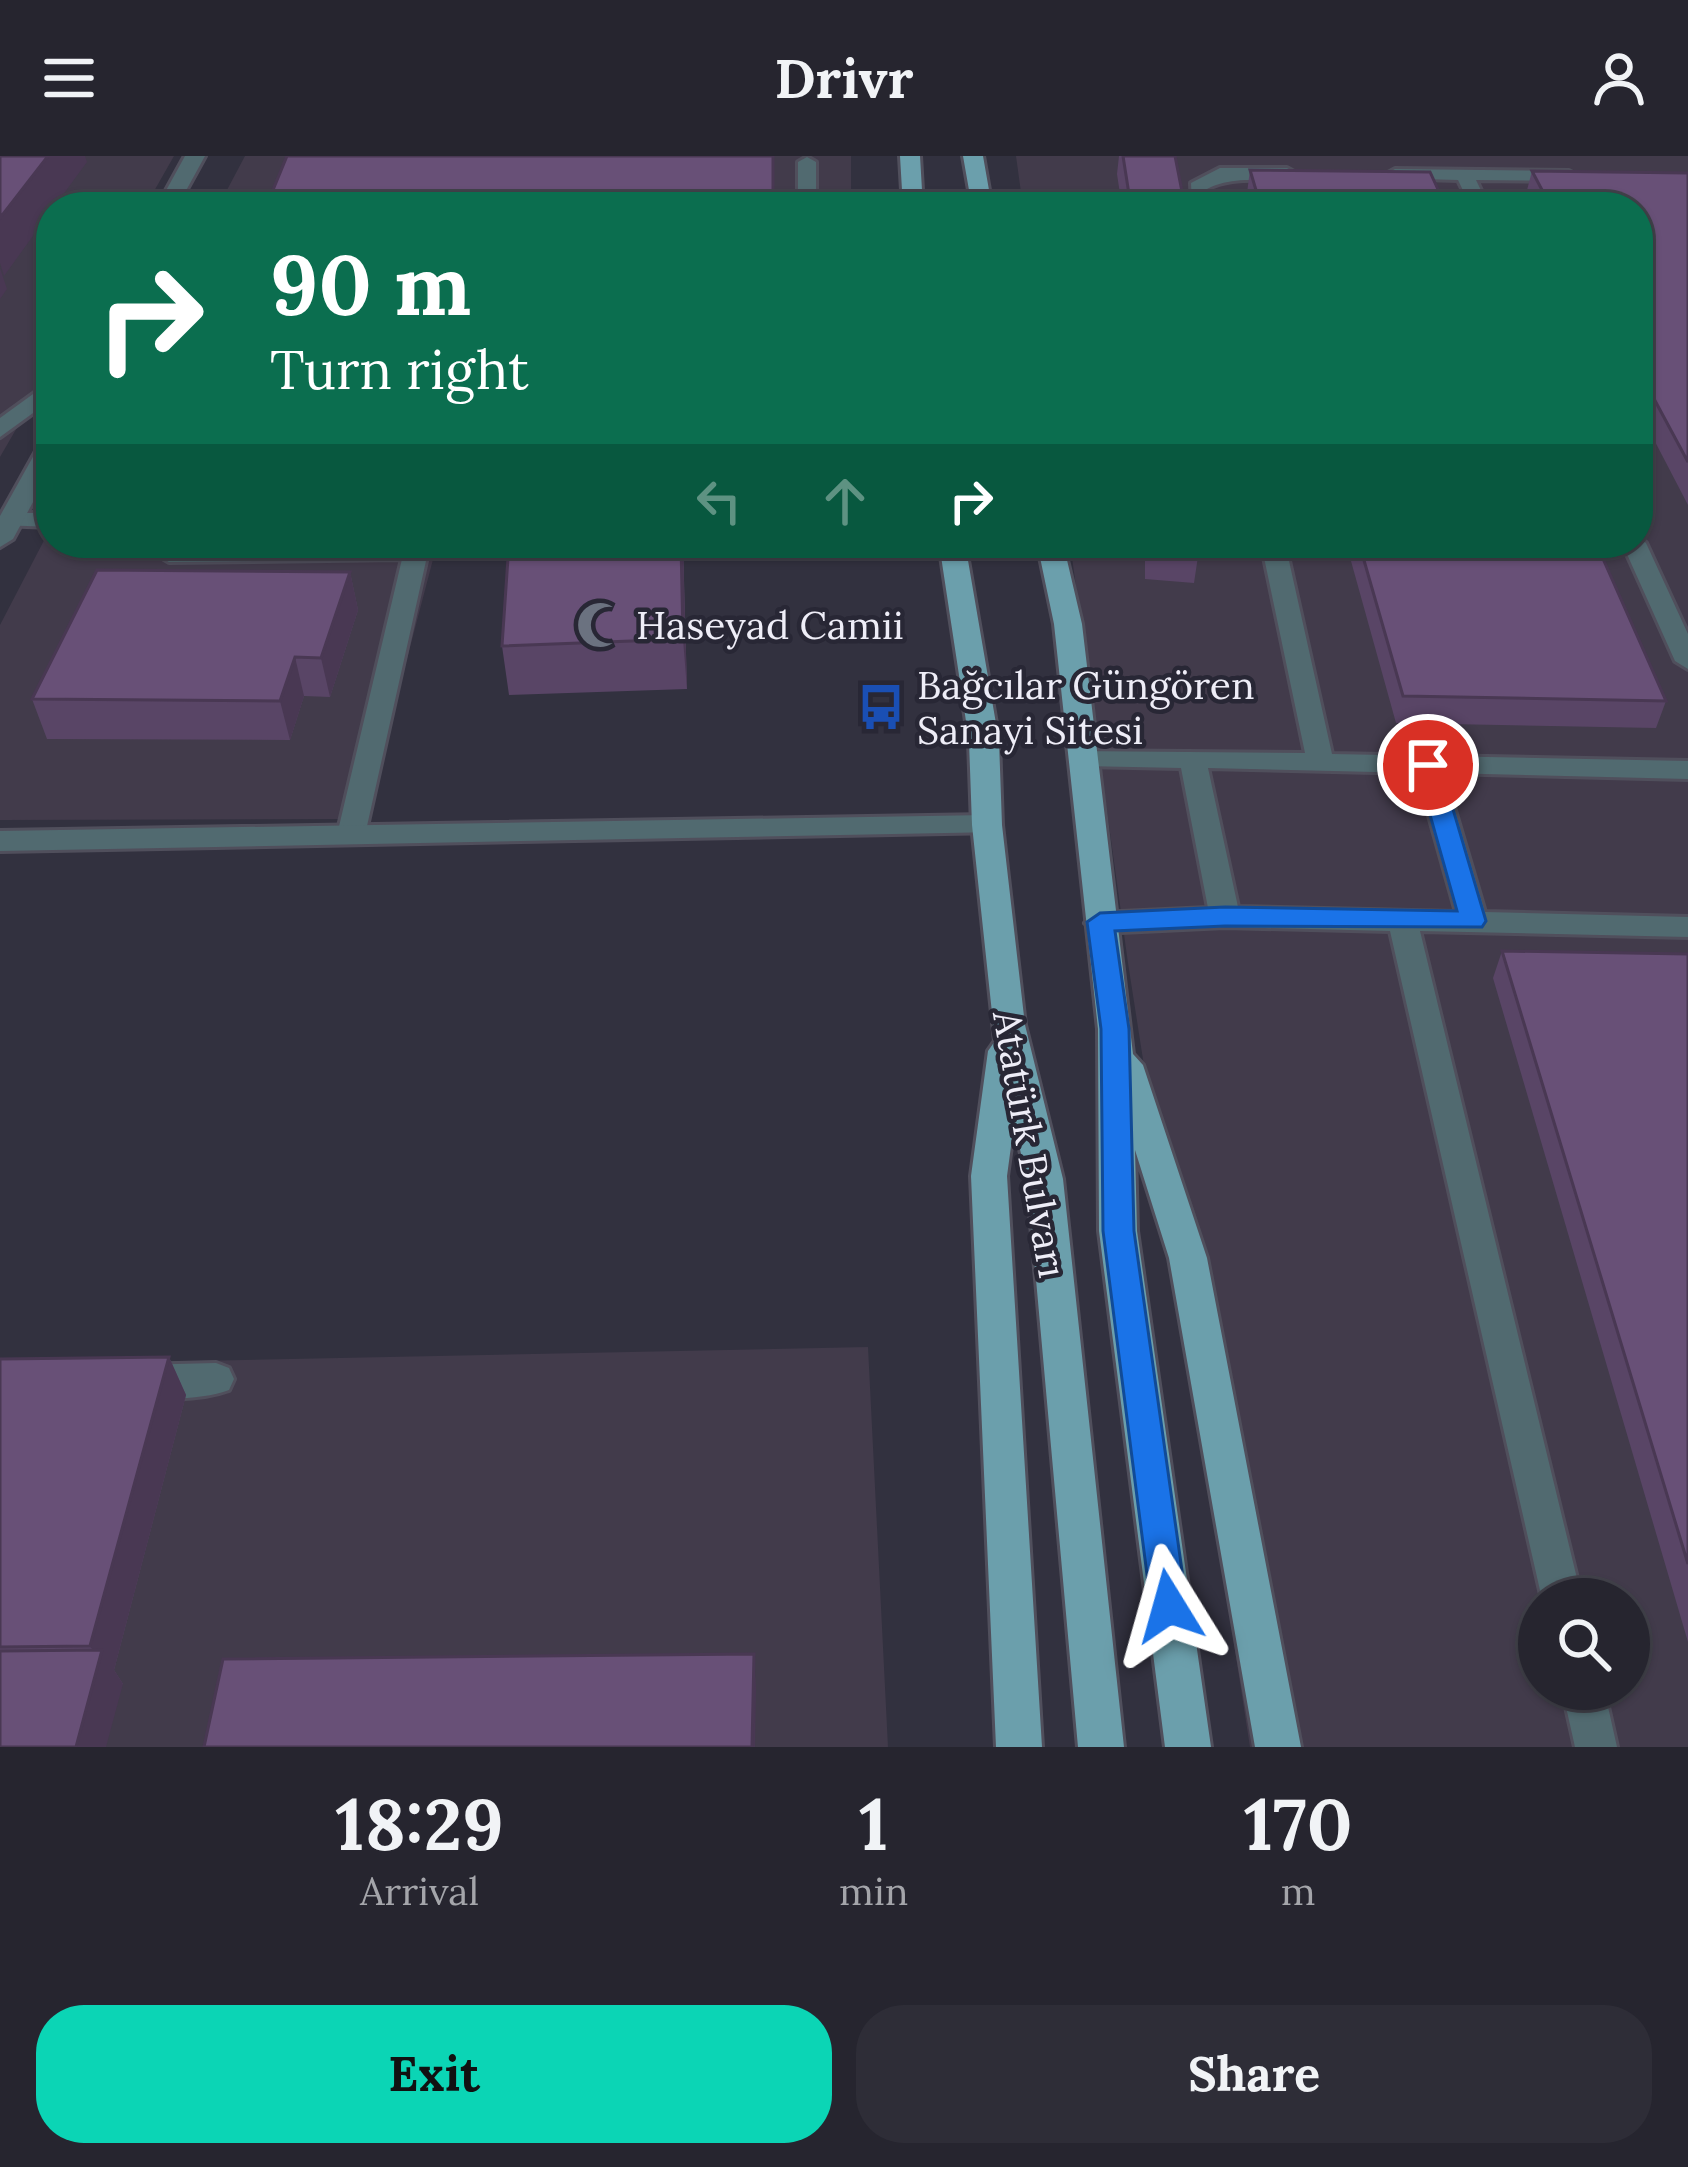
<!DOCTYPE html>
<meta charset="utf-8">
<style>
body{margin:0;font-family:Lora,serif;background:#2e2d37;color:#f1f3f6;height:100vh;display:flex;flex-direction:column;font-size:45px;white-space:nowrap}
*{box-sizing:border-box;margin:0}
p{font-size:39px;color:#a4a5aa}
.icon{flex:none;width:66px;height:66px;fill:none;stroke:currentColor;stroke-width:2;stroke-linecap:round;stroke-linejoin:round}
.map{position:relative;height:1591px;overflow:hidden}
.panel{display:flex;flex-direction:column;background:#26252f;flex:1}
.panel>*{flex:none}
.banner{position:absolute;left:36px;top:36px;width:1617px;height:366px;border-radius:48px;box-shadow:0 3px 9px #0004,0 0 0 3px #42424b;background:#0b6e4f;color:#fff;overflow:hidden}
.controls{position:absolute;left:1518px;top:1422px;display:grid;gap:24px}
.controls a{display:grid;place-items:center;width:132px;height:132px;border-radius:50%;background:#26252f;box-shadow:0 3px 9px #0004,0 0 0 3px #42424b;font-size:60px}
.pin{position:absolute;display:grid;place-items:center;width:102px;height:102px;color:#fff;margin:-51px;border:6px solid #fff;border-radius:50%;box-shadow:0 3px 12px #0007}
.me{position:absolute;width:132px;margin:-66px;rotate:352deg;stroke-linejoin:round;filter:drop-shadow(0 0 9px #0008)}
.turn{display:flex;align-items:center;gap:42px;height:252px;padding:0 36px;font-size:54px}
.turn .icon{width:156px;height:156px;stroke-width:2.5}
.turn b{display:block;font-size:84px;line-height:102px}
.lanes{display:flex;align-items:center;height:114px;padding:0 36px;background:#0003;justify-content:center;gap:60px;direction:ltr}
.lanes .off{opacity:.35}
.eta{display:flex;justify-content:space-evenly;align-items:center;height:204px;text-align:center}
.eta b{font-size:72px;font-weight:700;line-height:84px}
.action{display:flex;gap:24px;margin-top:auto;padding:24px 36px}
.action a{flex:1;height:138px;border-radius:48px;background:#0bd5b5;color:#111;font-size:48px;font-weight:700;line-height:138px;text-align:center}
.action a+a{background:#2e2d37;color:#f1f3f6}
header{display:flex;justify-content:space-between;align-items:center;height:156px;padding:0 36px;background:#26252f;font-size:54px;font-weight:700}
.map>svg:first-child{display:block}
.industrial{fill:#423b4b;fill-rule:evenodd}
.lines{fill:none;stroke-linecap:round;stroke-linejoin:round}
.service-casing{stroke:#504f5c;stroke-width:6}
.minor-casing{stroke:#504f5c;stroke-width:6}
.primary-casing{stroke:#504f5c;stroke-width:6}
.service{fill:#516a70;fill-rule:evenodd}
.minor{fill:#516a70;fill-rule:evenodd}
.primary{fill:#6b9fac;fill-rule:evenodd}
.wall{fill:#594566}
.shaded-wall{fill:#493853}
.building{fill:#685077;stroke:#493853;stroke-width:3}
.route{fill:#1a73e8;stroke:#114b97;stroke-width:3}
.labels{text-anchor:middle;stroke-width:9;stroke-linejoin:round;paint-order:stroke}
.poi-label{font-size:39px;fill:#eeedf7;stroke:#282735;text-anchor:start}
.street-label{font-size:39px;fill:#eeedf7;stroke:#282735}
</style>
<header><svg class="icon" aria-label="menu" viewBox="0 0 24 24"><path d="M4 6h16M4 12h16M4 18h16"/></svg>Drivr<svg class="icon" aria-label="person" viewBox="0 0 24 24"><circle cx="12" cy="8" r="4"/><path d="M4 21q1-7 8-7t8 7"/></svg></header>
<div class="map">
<svg width="1688" height="1591" viewBox="0 0 1688 1591">
<rect width="100%" height="100%" fill="#32313f"/>
<!-- industrial -->
<path class="industrial" d="M0,0H174L145,51H51V213L0,301Z
M245,0H851V51H218Z
M1016,0H1688V1591H1250L1128,807L1070,387H1638V51H1023ZM1539,1443H1629V1533H1539Z
M51,371V387H844L436,392L365,663L0,664V469Z
M868,1191L888,1591H0V1209Z"/>
<g class="lines">
<defs>
<path id="service" d="M807,1L816,6V44L913,42L922,48L798,51V6Z
M1220,12H1287L1296,17C1274,31 1239,16 1207,33L1210,51H1192L1191,27Z
M1395,13L1569,15L1578,20L1569,25L1476,24L1489,51H1471L1458,24L1389,22L1386,18Z
M10,357H51V371L2,369L0,362Z
M1638,381L1646,387L1688,478V513L1675,505L1622,387H1638Z
M1261,387H1285L1332,598L1688,605V623L1444,617L1485,756L1688,761V781L1420,775L1582,1443H1542L1390,775L1225,771L1100,777L1085,767L1100,757L1208,752L1181,612L1083,610L1070,601L1073,595L1305,597ZM1208,612L1417,617L1456,756L1238,751Z
M416,389L428,396L365,679L351,688L337,679L402,403L169,406L157,399L169,392Z
M216,1207L229,1212L234,1223L229,1234C202,1244 152,1246 125,1236L120,1225L125,1214L138,1209Z
M1562,1533H1604L1617,1591H1575Z"/>
<path id="minor" d="M185,0H205L177,51H157Z
M51,225V244L0,281V262Z
M51,283V313L13,383L0,391V360L39,290Z
M987,659L1002,669L998,676L0,695V675Z"/>
<path id="primary" d="M900,0H920L923,51H903Z
M963,0H983L992,51H972Z
M939,387H965L999,585L1002,669L1025,869L1063,1023L1124,1591H1078L1027,1023L1014,968L1007,1020L1042,1591H996L971,1020L988,895L995,885L972,669L969,585Z
M1037,387H1063L1082,468L1133,898L1143,909L1207,1102L1301,1591H1255L1169,1102L1135,994L1137,1075L1211,1591H1165L1099,1075L1098,873L1054,468Z"/>
</defs>
<!-- service casing -->
<use href="#service" class="service-casing"/>
<!-- minor casing -->
<use href="#minor" class="minor-casing"/>
<!-- primary casing -->
<use href="#primary" class="primary-casing"/>
<!-- service -->
<use href="#service" class="service"/>
<!-- minor -->
<use href="#minor" class="minor"/>
<!-- primary -->
<use href="#primary" class="primary"/>
</g>
<!-- wall -->
<path class="wall" d="M1119,0H1175L1185,51H1122L1117,18Z
M1250,14L1446,51H1251L1247,37Z
M1532,15L1688,17V349L1638,253V51H1533L1526,38Z
M683,387L687,533L509,539L502,490Z
M1145,387H1200L1194,427L1145,423Z
M1346,387H1596L1666,545L1656,572L1396,567Z
M350,416L358,454L330,541L304,540L290,584L47,583L32,543Z
M1502,795L1688,798V1486L1493,822Z
M169,1201L186,1239L114,1514L123,1528L0,1591V1203Z"/>
<!-- shaded-wall -->
<path class="shaded-wall" d="M48,0H85L87,6L54,51H51V55L4,120L0,107V62Z
M0,112L7,133L0,143Z
M681,387H683V395L687,533L683,483Z
M350,416L358,454L330,541L321,502Z
M295,501L304,540L290,584L280,545Z
M169,1201L186,1239L114,1514L123,1528L106,1591H76L99,1504L90,1490Z
M754,1498L756,1532L755,1591H752Z"/>
<!-- building -->
<path class="building" d="M0,0H48L0,62Z
M287,0H773V51H266Z
M1123,0H1175L1185,51H1131Z
M1250,14L1430,16L1446,51H1261Z
M1532,15L1688,17V306L1638,213V51H1551Z
M509,387H681L683,483L502,490Z
M1359,387H1596L1666,545L1403,540Z
M97,414L350,416L321,502L295,501L280,545L32,543Z
M1502,795L1688,798V1408Z
M169,1201L90,1490L0,1491V1203Z
M102,1494L76,1591H0V1495Z
M754,1498L752,1591H204L223,1503Z"/>
<!-- route -->
<path class="route" d="M1428,601L1440,609L1486,765L1482,771L1225,770L1115,775L1129,873L1134,1075L1187,1450L1182,1462L1169,1468L1156,1462L1151,1450L1103,1075L1101,873L1087,766L1100,757L1225,751L1457,755L1416,609Z"/>
<!-- icons -->
<defs>
<symbol id="mosque-bare" viewBox="-9 -9 18 18"><path d="M3.5-4.9A6 6 0 1 0 3.5 4.9A5 5 0 1 1 3.5-4.9Z" fill="#6b7280" stroke="#282735" stroke-width="2.5" paint-order="stroke"/></symbol>
<symbol id="bus-bare" viewBox="-9 -9 18 18"><path d="M-5-6H5V4H4V6H2V4H-2V6H-4V4H-5ZM-3.5-4V0h7V-4ZM-3.5 1.2v1.5H-2V1.2ZM2 1.2v1.5H3.5V1.2Z" fill="#1a4fb4" stroke="#282735" stroke-width="2.5" paint-order="stroke"/></symbol>
</defs>
<g fill-rule="evenodd">
<use href="#mosque-bare" x="567" y="436" width="66" height="66"/>
<use href="#bus-bare" x="848" y="518" width="66" height="66"/>
</g>
<g class="labels">
<!-- poi labels -->
<g class="poi-label">
<text x="636" y="483">Haseyad Camii</text>
<text x="917" y="543">Bağcılar Güngören<tspan x="917" dy="45">Sanayi Sitesi</tspan></text>
</g>
<!-- street labels -->
<g class="street-label">
<text transform="translate(1030 988) rotate(80)" y="14">Atatürk Bulvarı</text>
</g>
</g>
</svg>
<div class="controls">
<a><svg class="icon" aria-label="search" viewBox="0 0 24 24"><circle cx="10" cy="10" r="6"/><path d="M15 15l6 6"/></svg></a>
</div>
<div class="pin" style="left:1428px;top:609px;background:#d93025"><svg class="icon" aria-label="arrive" viewBox="0 0 24 24"><path d="M6 21V4h12l-3 4 3 4H6"/></svg></div>
<svg class="me" style="left:1169px;top:1450px" viewBox="-20 -20 40 40"><path d="M0-17L14 15 0 8-14 15z" fill="#1a73e8" stroke="#fff" stroke-width="4"/></svg>
<div class="banner">
<div class="turn"><svg class="icon" aria-label="right" viewBox="0 0 24 24"><path d="M7 20v-9h11M14 6l5 5-5 5"/></svg><div><b>90 m</b>Turn right</div></div>
<div class="lanes"><svg class="icon off" aria-label="left" viewBox="0 0 24 24"><path d="M17 20v-9H6M10 6l-5 5 5 5"/></svg><svg class="icon off" aria-label="ahead" viewBox="0 0 24 24"><path d="M12 20V5M6 11l6-6 6 6"/></svg><svg class="icon" aria-label="right" viewBox="0 0 24 24"><path d="M7 20v-9h11M14 6l5 5-5 5"/></svg></div>
</div>
</div>
<section class="panel">
<div class="eta">
<div><b>18:29</b><p>Arrival</p></div>
<div><b>1</b><p>min</p></div>
<div><b>170</b><p>m</p></div>
</div>
<div class="action"><a>Exit</a><a>Share</a></div>
</section>
